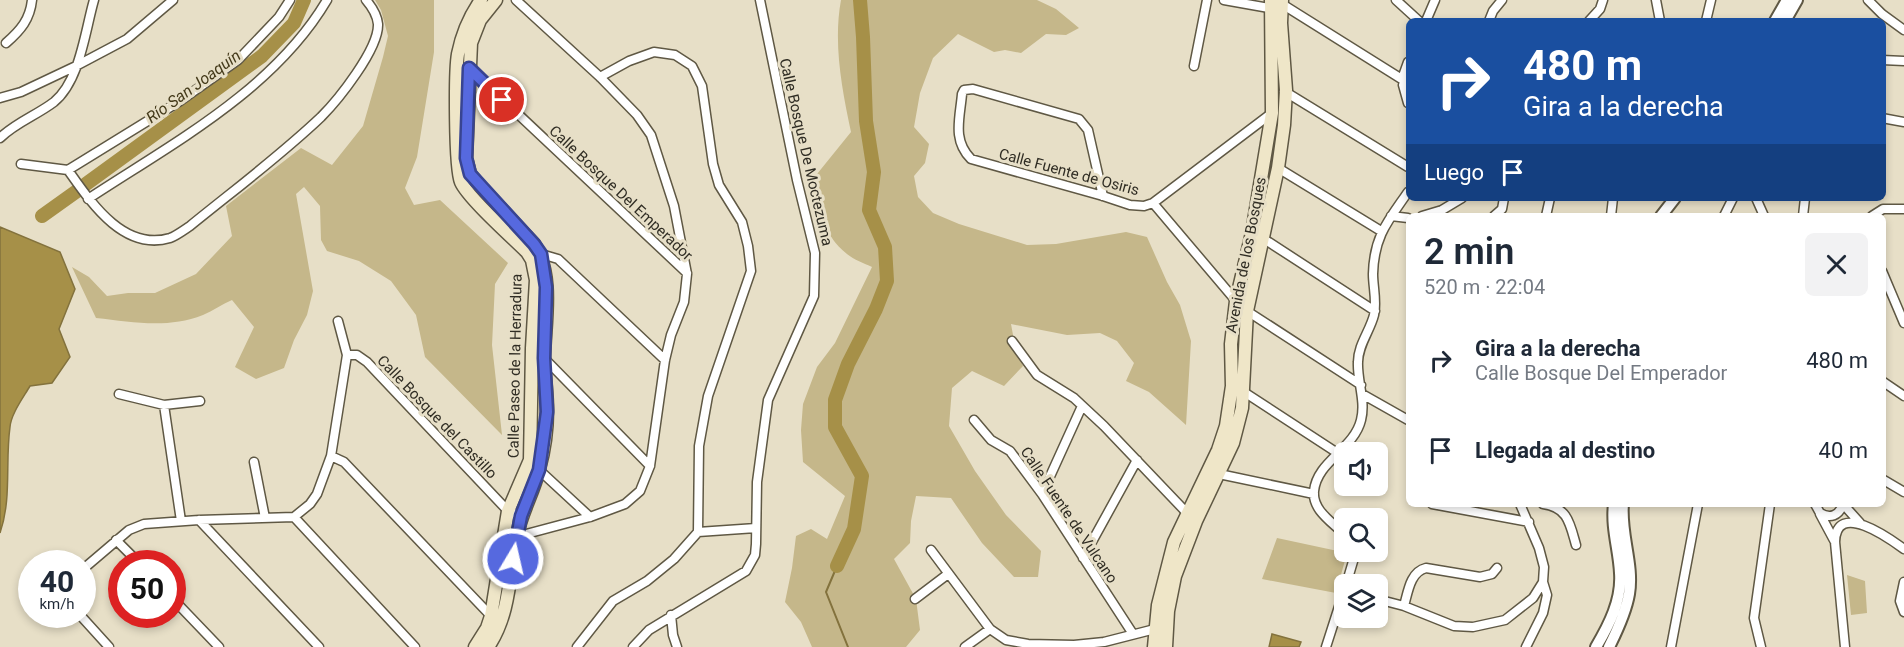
<!DOCTYPE html>
<html lang="es">
<meta charset="utf-8">
<style>
body{margin:0;font-family:Roboto,sans-serif;background:#f2f2f3;color:#1f2937;height:100vh;display:flex;flex-direction:column;font-size:22px;white-space:nowrap}
*{box-sizing:border-box;margin:0}
p{font-size:20px;color:#747a83}
.icon{flex:none;width:33px;height:33px;fill:none;stroke:currentColor;stroke-width:2;stroke-linecap:round;stroke-linejoin:round}
.map{position:relative;flex:1;overflow:hidden}
.sheet{position:absolute;left:1406px;top:213px;width:480px;height:294px;display:flex;flex-direction:column;background:#fff;border-radius:9px;box-shadow:0 3px 9px #0003}
.sheet>*{flex:none}
.hud{position:absolute;left:1406px;top:18px;width:480px;height:183px;border-radius:9px;box-shadow:0 3px 9px #0003;background:#1a4fa0;color:#fff;overflow:hidden}
.controls{position:absolute;left:1334px;top:442px;display:grid;gap:12px}
.controls a{display:grid;place-items:center;width:54px;height:54px;border-radius:9px;background:#fff;box-shadow:0 3px 9px #0003;font-size:30px}
.speed{position:absolute;left:18px;top:550px;display:flex;gap:12px;font-size:30px;font-weight:700;text-align:center}
.speed>*{display:grid;place-content:center;width:78px;height:78px;border-radius:50%;background:#fff;box-shadow:0 3px 9px #0003;line-height:1}
.speed small{font-size:15px;font-weight:400}
.speed .limit{border:9px solid #d22;background:#fff;color:#111}
.pin{position:absolute;display:grid;place-items:center;width:51px;height:51px;color:#fff;margin:-26px;border:3px solid #fff;border-radius:50%;box-shadow:0 2px 6px #0007}
.me{position:absolute;width:66px;margin:-33px;rotate:9deg;stroke-linejoin:round;filter:drop-shadow(0 0 4px #0008)}
.turn{display:flex;align-items:center;gap:21px;height:126px;padding:0 18px;font-size:27px}
.turn .icon{width:78px;height:78px;stroke-width:2.5}
.turn b{display:block;font-size:42px;line-height:51px}
.then{display:flex;align-items:center;height:57px;padding:0 18px;background:#0003;gap:12px;font-size:22px}
.round{display:grid;place-items:center;flex:none;width:63px;height:63px;border-radius:9px;background:#f2f2f3}
.headline{display:flex;align-items:center;justify-content:space-between;height:102px;padding:0 18px}
h1{font-size:36px;font-weight:600;line-height:45px}
ul{padding:0;list-style:none}
li{display:flex;align-items:center;gap:18px;height:90px;padding:0 18px}
li div{flex:1}
li b{display:block;font-size:22px}
li em{font-style:normal}
.map>svg:first-child{display:block}
.green{fill:#c5b78a}
.water{fill:#a69048;stroke:#83723d;stroke-width:1.5}
.lines{fill:none;stroke-linecap:round;stroke-linejoin:round}
.stream{stroke:#83723d;stroke-width:2}
.river{stroke:#a69048;stroke-width:14}
.minor-casing{stroke:#5f5844;stroke-width:11}
.tertiary-casing{stroke:#5f5844;stroke-width:14}
.secondary-casing{stroke:#5f5844;stroke-width:15}
.minor{stroke:#fff;stroke-width:8}
.tertiary{stroke:#fff;stroke-width:10}
.secondary{stroke:#efe6c8;stroke-width:12}
.route-casing{stroke:#384491;stroke-width:15}
.route{stroke:#5669df;stroke-width:10}
.labels{text-anchor:middle;stroke-width:6;stroke-linejoin:round;paint-order:stroke}
.street-label{font-size:15px;fill:#302d24;stroke:#e7dfc7}
.water-label{font-size:16px;font-style:italic;fill:#443a1a;stroke:#e7dfc7}
</style>
<div class="map">
<svg width="1904" height="647" viewBox="0 0 1904 647">
<rect width="100%" height="100%" fill="#e7dfc7"/>
<!-- green -->
<path class="green" d="M375,0H434V52L417,157L405,188L414,205L440,200L508,263L495,284L492,345L502,435L425,357L416,315L391,281L359,261L327,251L321,240L320,206L304,187L296,194L313,291L307,315L294,340L284,368L256,379L235,367L254,327L232,300C222,304 213,311 203,315C167,329 133,322 96,318L72,267L89,277L107,296L128,293H155L196,274L232,236L226,206L301,148L332,165L363,126L383,57L388,36L381,10Z
M841,0H1037L1056,9L1079,28L1066,35L1046,34L1021,53L1005,50L994,52L958,34L933,58L920,93L914,127L929,144L925,163L914,176L918,197L933,213L959,224L1027,245L1056,244L1126,232L1147,237L1167,282L1180,305L1191,341L1186,425L1149,392L1126,381L1134,363L1117,341L1100,333L1067,335L1011,324L1015,346L1023,366L1004,386L972,371L952,388L949,426L975,471L1006,515L1041,551L1038,577H1014L982,543L951,498L916,496L911,521L910,543L894,559L916,599L920,630L906,647H812L801,622L785,602L792,568L796,536L811,529L827,539L845,496L803,462L801,430L803,404L817,367L835,343L872,267C864,263 854,260 847,254C823,235 817,207 813,179L851,132C842,90 833,43 841,0Z
M1277,538L1347,553L1336,593L1262,579Z
M1847,575L1865,581L1867,613L1851,615Z"/>
<!-- water -->
<path class="water" d="M0,227L60,252L75,289L59,329L70,357L52,383L30,386C23,398 11,414 10,427C5,463 12,498 0,533Z
M1272,634L1301,642L1299,647H1269Z"/>
<g class="lines">
<!-- stream -->
<path class="stream" d="M837,566L826,592L848,647"/>
<!-- river -->
<path class="river" d="M86,184L262,56L294,23L304,0
M42,216L77,191
M837,566L854,529L862,476L835,427V400L848,364L876,309L887,281L885,247L869,210L874,172L866,121L863,37L860,0"/>
<defs>
<path id="minor" d="M1224,0L1269,8
M1396,0L1419,21
M1656,0L1660,21
M1868,0L1882,14L1904,30
M1282,4L1408,83
M1426,21L1435,0
M1489,21L1493,11L1502,0
M1589,21L1600,9L1603,0
M1706,21L1711,0
M6,43C21,30 30,19 32,0
M1882,60L1904,61
M1408,62L1403,76L1405,82L1403,85L1408,103
M1194,66L1207,0
M469,68L687,273
M600,77L629,61L654,52L675,55L692,66L702,86L713,164L719,185L742,222L748,246L751,271L708,396L699,446L698,532
M1284,91L1408,167
M0,98L21,92L76,66L127,39L173,0
M1882,118L1904,122
M0,138C15,123 37,115 54,102C80,81 85,31 94,0
M21,164L68,170L180,101L238,60L279,17L290,0
M1278,168L1381,231
M68,170C90,201 123,252 170,238C176,236 184,230 190,226C233,191 280,156 321,117C338,100 379,49 378,24C377,15 372,7 366,0
M1103,196L1088,130L1079,119L973,89L964,90L962,94C960,118 952,140 971,159L1103,196L1130,205L1144,206L1153,203L1272,113
M1756,198L1764,216
M88,199C173,143 274,90 327,0
M1153,203L1236,301
M1391,216L1408,218
M1422,216L1442,210L1462,198
M1494,216L1502,209L1504,198
M1546,216L1550,198
M1611,216L1613,198
M1724,216L1733,198
M1803,216L1805,198
M1872,216L1883,209H1904
M1264,239L1375,311
M541,254L558,259L665,360
M1882,271L1904,323
M1247,311L1361,385
M1012,341L1037,375L1074,398L1104,426L1187,513
M347,355H357L367,362L508,511L521,516
M544,358L650,466
M1882,381L1904,396
M1244,392L1339,454
M119,394L164,405L200,401
M1362,394L1408,420
M164,405L181,521
M974,420L991,440L1010,451L1042,494L1133,634
M331,456L344,462L491,616
M254,462L265,518
M537,468L590,517
M1219,474L1314,494
M1882,479L1904,492
M1042,494L1082,406
M1432,504L1529,522
M1520,504L1539,548L1544,567L1543,582L1547,595L1543,613L1526,647
M1543,504C1568,507 1570,524 1576,545
M1815,504L1820,513C1830,519 1839,516 1843,504
M1843,504L1860,523
M1820,514L1835,542
M294,517L415,647
M199,520L319,647
M698,532L756,528
M1344,534C1332,522 1312,510 1314,491C1317,461 1354,449 1361,420C1366,401 1357,381 1358,362C1358,345 1370,331 1374,315C1377,301 1373,287 1373,274C1374,236 1388,221 1408,192
M116,540L140,564
M504,540L590,517L625,504L640,491L650,466L665,360L671,335L684,302L687,274L674,206L651,135L637,115L600,77L516,0
M931,550L990,629L1006,640L1028,644L1074,645L1104,642L1155,629
M1083,558L1137,460
M82,570L129,530L144,524L199,520L294,517L310,504L317,494L331,456L347,355L338,321
M1904,582L1900,601L1904,612
M1346,585L1354,558L1353,552
M172,598L219,647
M915,599L948,574
M1377,599L1404,606L1454,626L1473,627L1505,620L1533,598L1543,582
M1404,606C1408,592 1410,572 1426,568L1480,577L1492,574L1497,568
M80,615L109,647
M671,615L673,635L677,647
M577,647L613,601L647,581L674,559L698,532
M633,647L649,630L746,571L755,555L756,544L757,482L768,400L814,296L815,253L797,180L760,0
M965,647L990,629
M1326,647L1344,591
M1671,647L1698,504
M1761,647L1754,618L1770,504
M1845,647L1835,542C1836,500 1889,538 1904,549"/>
<path id="tertiary" d="M1775,21L1787,0
M1785,21L1797,0
M1661,216L1675,198
M1596,647C1609,625 1622,600 1620,573C1619,550 1611,528 1614,504
M1609,647C1617,631 1626,612 1629,594C1634,564 1620,534 1623,504"/>
<path id="secondary" d="M475,647L487,628L491,616L508,511L530,460L532,348L536,280L532,260L527,252C513,238 468,198 461,182C455,168 455,71 458,54C462,34 469,17 481,0
M488,647C511,613 509,573 517,534C522,511 534,491 539,469C544,451 547,429 547,410C547,392 544,374 544,356C545,320 554,275 534,244L478,184L470,174L466,158L471,43L480,20L496,0
M1154,647L1158,605L1174,542L1218,450L1226,426L1232,386L1231,344L1236,301L1252,233L1272,113L1271,0
M1166,647L1168,611L1175,576L1196,521L1233,443L1242,408L1247,311L1278,168L1284,125L1286,90L1281,23L1282,0"/>
</defs>
<!-- minor casing -->
<use href="#minor" class="minor-casing"/>
<!-- tertiary casing -->
<use href="#tertiary" class="tertiary-casing"/>
<!-- secondary casing -->
<use href="#secondary" class="secondary-casing"/>
<!-- minor -->
<use href="#minor" class="minor"/>
<!-- tertiary -->
<use href="#tertiary" class="tertiary"/>
<!-- secondary -->
<use href="#secondary" class="secondary"/>
</g>
<g class="lines">
<defs>
<path id="route" d="M502,100L469,68L466,158L470,174L534,244L541,254L546,287L544,358L547,412L539,470L521,516L513,559"/>
</defs>
<!-- route casing -->
<use href="#route" class="route-casing"/>
<!-- route -->
<use href="#route" class="route"/>
</g>
<g class="labels">
<!-- street labels -->
<g class="street-label">
<text transform="translate(806 152) rotate(77)" y="5">Calle Bosque De Moctezuma</text>
<text transform="translate(1069 172) rotate(15)" y="5">Calle Fuente de Osiris</text>
<text transform="translate(621 193) rotate(43)" y="5">Calle Bosque Del Emperador</text>
<text transform="translate(1246 255) rotate(-79)" y="5">Avenida de los Bosques</text>
<text transform="translate(515 366) rotate(-89)" y="5">Calle Paseo de la Herradura</text>
<text transform="translate(437 417) rotate(46)" y="5">Calle Bosque del Castillo</text>
<text transform="translate(1069 515) rotate(56)" y="5">Calle Fuente de Vulcano</text>
</g>
<!-- water labels -->
<g class="water-label">
<text transform="translate(193 86) rotate(-36)" y="6">Río San Joaquín</text>
</g>
</g>
</svg>
<div class="controls">
<a><svg class="icon" aria-label="sound" viewBox="0 0 24 24"><path d="M4 9h4l5-4v14l-5-4H4zM17 9q2 3 0 6"/></svg></a>
<a><svg class="icon" aria-label="search" viewBox="0 0 24 24"><circle cx="10" cy="10" r="6"/><path d="M15 15l6 6"/></svg></a>
<a><svg class="icon" aria-label="layers" viewBox="0 0 24 24"><path d="M12 4l9 5-9 5-9-5zM3 14l9 5 9-5"/></svg></a>
</div>
<div class="speed"><div>40<small>km/h</small></div><div class="limit">50</div></div>
<div class="pin" style="left:502px;top:100px;background:#d93025"><svg class="icon" aria-label="arrive" viewBox="0 0 24 24"><path d="M6 21V4h12l-3 4 3 4H6"/></svg></div>
<svg class="me" style="left:513px;top:559px" viewBox="-20 -20 40 40"><circle r="17" fill="#5669df" stroke="#fff" stroke-width="3"/><path d="M0-11L8 9 0 5-8 9z" fill="#fff"/></svg>
<div class="hud">
<div class="turn"><svg class="icon" aria-label="right" viewBox="0 0 24 24"><path d="M7 20v-9h11M14 6l5 5-5 5"/></svg><div><b>480 m</b>Gira a la derecha</div></div>
<div class="then">Luego<svg class="icon" aria-label="arrive" viewBox="0 0 24 24"><path d="M6 21V4h12l-3 4 3 4H6"/></svg></div>
</div>
<section class="sheet">
<div class="headline"><div><h1>2 min</h1><p>520 m · 22:04</p></div><a class="round"><svg class="icon" aria-label="close" viewBox="0 0 24 24"><path d="M6 6l12 12M18 6L6 18"/></svg></a></div>
<ul>
<li><svg class="icon" aria-label="right" viewBox="0 0 24 24"><path d="M7 20v-9h11M14 6l5 5-5 5"/></svg><div><b>Gira a la derecha</b><p>Calle Bosque Del Emperador</p></div><em>480 m</em></li>
<li><svg class="icon" aria-label="arrive" viewBox="0 0 24 24"><path d="M6 21V4h12l-3 4 3 4H6"/></svg><div><b>Llegada al destino</b></div><em>40 m</em></li>
</ul>
</section>
</div>
